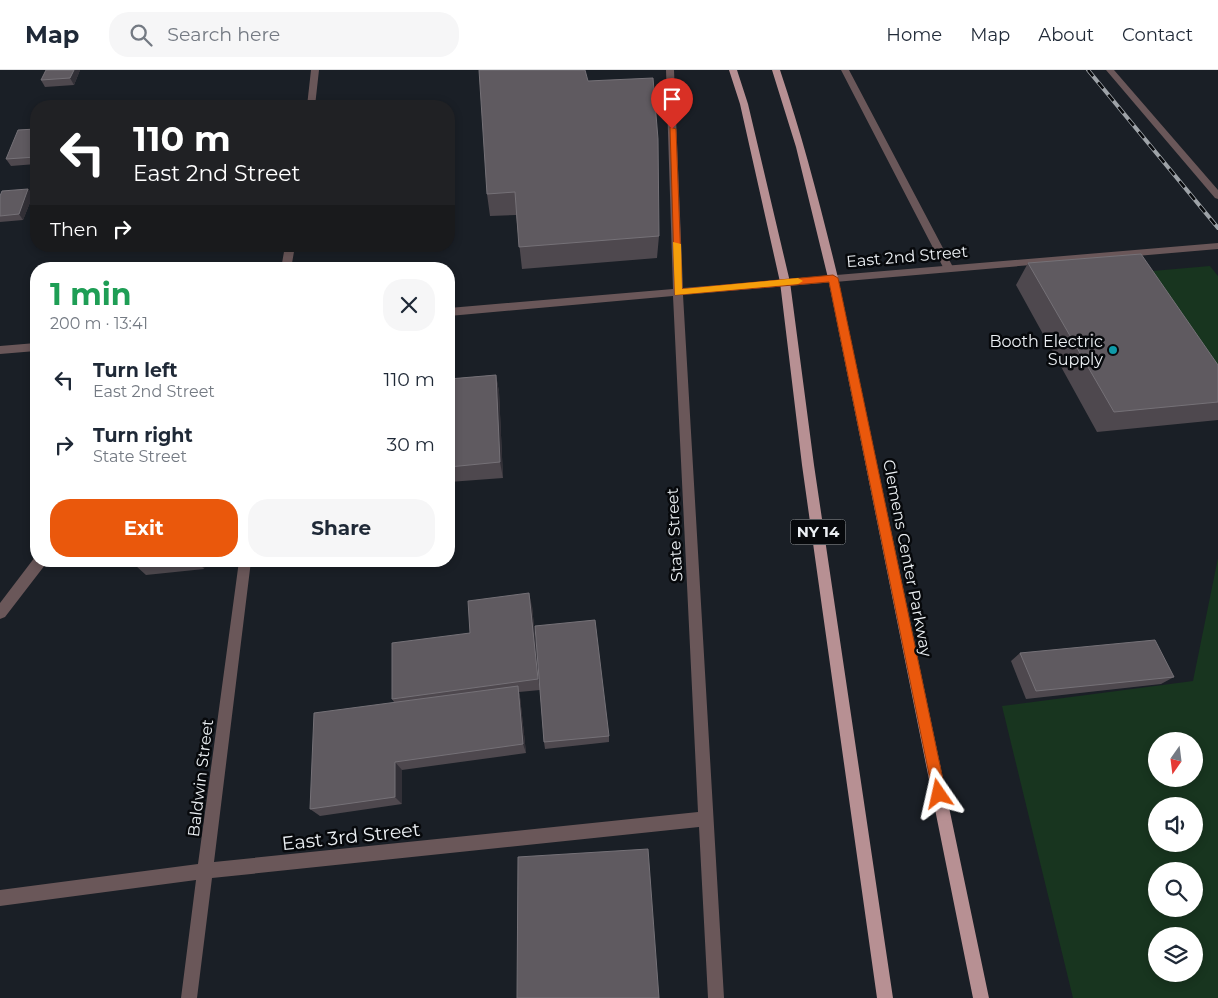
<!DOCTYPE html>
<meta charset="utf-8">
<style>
body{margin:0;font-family:Montserrat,sans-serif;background:#f6f6f7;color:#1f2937;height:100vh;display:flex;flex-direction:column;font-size:19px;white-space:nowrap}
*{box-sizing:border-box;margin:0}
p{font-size:16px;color:#747a83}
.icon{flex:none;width:28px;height:28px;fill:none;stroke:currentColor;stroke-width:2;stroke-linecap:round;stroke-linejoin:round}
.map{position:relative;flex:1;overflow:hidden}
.drawer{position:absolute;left:30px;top:192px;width:425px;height:305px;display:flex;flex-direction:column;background:#fff;border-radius:20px;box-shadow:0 2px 8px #0003}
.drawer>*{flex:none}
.banner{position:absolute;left:30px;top:30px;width:425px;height:152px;border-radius:20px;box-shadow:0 2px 8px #0003;background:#202124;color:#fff;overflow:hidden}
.needle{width:32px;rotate:194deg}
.tools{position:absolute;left:1148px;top:662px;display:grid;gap:10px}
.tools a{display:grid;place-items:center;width:55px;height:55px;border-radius:50%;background:#fff;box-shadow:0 2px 8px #0003;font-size:25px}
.pin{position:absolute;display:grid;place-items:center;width:42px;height:42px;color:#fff;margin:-51px -21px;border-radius:50% 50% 50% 0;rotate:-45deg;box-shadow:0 0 5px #0007}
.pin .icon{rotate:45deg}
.me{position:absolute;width:55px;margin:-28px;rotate:349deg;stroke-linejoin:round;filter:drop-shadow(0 0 4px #0008)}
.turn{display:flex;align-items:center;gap:18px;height:105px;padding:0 20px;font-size:22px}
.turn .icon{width:65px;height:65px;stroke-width:2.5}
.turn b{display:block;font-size:35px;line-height:42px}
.then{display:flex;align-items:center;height:48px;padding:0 20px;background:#0003;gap:10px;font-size:19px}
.round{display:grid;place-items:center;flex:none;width:52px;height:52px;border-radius:20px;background:#f6f6f7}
.head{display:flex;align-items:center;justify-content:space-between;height:85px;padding:0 20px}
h1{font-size:30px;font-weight:700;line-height:38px;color:#1e9e55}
.action{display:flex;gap:10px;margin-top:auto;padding:10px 20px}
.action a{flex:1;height:58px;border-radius:20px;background:#ea580c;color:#fff;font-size:20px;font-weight:700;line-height:58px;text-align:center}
.action a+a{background:#f6f6f7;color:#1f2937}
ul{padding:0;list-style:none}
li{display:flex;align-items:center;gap:15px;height:65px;padding:0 20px}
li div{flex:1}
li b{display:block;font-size:19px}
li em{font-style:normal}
header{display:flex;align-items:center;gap:30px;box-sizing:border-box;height:70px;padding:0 25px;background:#fff;border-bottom:1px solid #e0e1e3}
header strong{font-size:24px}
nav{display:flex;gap:28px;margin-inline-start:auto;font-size:18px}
.search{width:350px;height:45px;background:#f6f6f7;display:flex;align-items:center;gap:12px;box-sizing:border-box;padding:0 18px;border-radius:20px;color:#747a83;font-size:19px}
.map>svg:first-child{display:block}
.green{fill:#18351f;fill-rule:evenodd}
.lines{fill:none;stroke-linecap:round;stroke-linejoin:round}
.lane{fill:#6a5759;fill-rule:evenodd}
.street{fill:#6a5759;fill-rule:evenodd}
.primary{fill:#b79093;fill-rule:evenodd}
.rail-casing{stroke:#9ea3a8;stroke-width:4}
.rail{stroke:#07090c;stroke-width:2.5;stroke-dasharray:8;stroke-linecap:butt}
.wall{fill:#4e484e}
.shaded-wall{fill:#323037}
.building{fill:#5f5a60;stroke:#757177}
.route{fill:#ea580c;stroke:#983908}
.slow{fill:#f59e0b}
.culture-dot{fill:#0f9aa8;stroke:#07090c;stroke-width:2}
.labels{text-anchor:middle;stroke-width:5;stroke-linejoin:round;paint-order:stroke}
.shield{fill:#07090c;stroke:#a7abae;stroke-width:1}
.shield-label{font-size:15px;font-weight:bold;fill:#ecf0f4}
.street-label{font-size:16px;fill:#ecf0f4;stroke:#07090c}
.poi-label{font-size:16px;fill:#ecf0f4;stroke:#07090c;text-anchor:end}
.near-street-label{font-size:19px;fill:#ecf0f4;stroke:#07090c}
</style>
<header>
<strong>Map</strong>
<div class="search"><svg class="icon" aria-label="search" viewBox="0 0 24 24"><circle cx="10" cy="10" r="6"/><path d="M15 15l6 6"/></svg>Search here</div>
<nav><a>Home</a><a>Map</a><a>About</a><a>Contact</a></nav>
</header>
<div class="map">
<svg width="1218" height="928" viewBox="0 0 1218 928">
<rect width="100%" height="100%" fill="#1a1f26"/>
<!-- green -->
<path class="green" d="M1210,196L1218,206V313L1141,202Z
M1218,488V928H1073L1002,636L1193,611ZM1156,671H1194V709H1156ZM1156,736H1194V774H1156ZM1156,801H1194V839H1156ZM1156,866H1194V904H1156Z"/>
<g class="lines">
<!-- lane -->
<path class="lane" d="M841,0H849L954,199L953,201H945L944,199Z"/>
<!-- street -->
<path class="street" d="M311,0H319L315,36H307Z
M666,0H674L683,218L1218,173V179L683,225L724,928H708L699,757L212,808L197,928H181L196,810L0,836V820L198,794L239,491H251L214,792L698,742L673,226L449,246V238L673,219Z
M1106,0H1114L1218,120V129L1215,128Z
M285,176H295L291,199H281Z
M36,273V281L0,284V276Z
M35,487L36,491H46L45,495L5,547L0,549V533Z"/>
<!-- primary -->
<path class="primary" d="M729,0H737L748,34L790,212L814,395L893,928H877L802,395L780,212L740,34Z
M772,0H780C803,68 821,138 838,208L989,928H973L828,208L796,77Z"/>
<defs>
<path id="rail" d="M1088,0L1218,158"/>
</defs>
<!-- rail casing -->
<use href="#rail" class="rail-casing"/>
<!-- rail -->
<use href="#rail" class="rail"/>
</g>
<!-- wall -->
<path class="wall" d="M80,0L74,15L45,17L41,10Z
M588,11L659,166L657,188L522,199L516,145L490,146L487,124Z
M36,59V94L11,96L6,89Z
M28,119L33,125L23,150L0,152V126Z
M1028,193L1218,295V350L1097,362L1016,215Z
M496,305L499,322L503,408L449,412V309Z
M137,491H205L204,499L146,505L136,496Z
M532,536L538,598L609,666V672L545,679L544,672L540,620L519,622L520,627L526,683L402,700V734L320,746L310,739L394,632L392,629L470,563Z
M1020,583L1174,607L1161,614L1026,629L1011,591Z"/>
<!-- shaded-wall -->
<path class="shaded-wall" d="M74,0H80L74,15L70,8Z
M28,119L33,125L23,150L19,144Z
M496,305L499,322L503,408L500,392Z
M197,491H205L204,499Z
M529,523L532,536L540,619L538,609Z
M518,616L520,627L526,683L523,674Z
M395,692L402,700V734L395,727Z"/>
<!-- building -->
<path class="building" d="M46,0H74L70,8L41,10Z
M479,0H585L588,11L653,8L658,69L659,166L519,177L515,122L487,124Z
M36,59V87L6,89L18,60Z
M28,119L19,144L0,146V126L2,121Z
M1141,184L1218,295V332L1114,342L1028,193Z
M496,305L500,392L449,397V309Z
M137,491H179L136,496Z
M529,523L538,609L392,629V573L470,563L468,531Z
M595,550L609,666L544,672L535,556Z
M1155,570L1174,607L1036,621L1020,583Z
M518,616L523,674L395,692V727L310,739L314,643Z
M648,779L659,928H517L518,787Z"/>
<!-- route -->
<path class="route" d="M670,57L676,59L682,219L833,205L838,208L946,724L944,729L939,731L935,729L933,724L829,212L675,225Z"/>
<!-- slow -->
<path class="slow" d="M673,172L681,174L682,219L798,208L803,211L798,214L675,225Z"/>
<!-- markers -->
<circle class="culture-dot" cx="1113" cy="280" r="5"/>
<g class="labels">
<!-- shield labels -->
<rect class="shield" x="790.5" y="449.5" width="55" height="25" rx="4"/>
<g class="shield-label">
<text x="818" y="467">NY 14</text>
</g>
<!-- street labels -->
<g class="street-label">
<text transform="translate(907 186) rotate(-5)" y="6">East 2nd Street</text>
<text transform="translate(674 465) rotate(-93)" y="6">State Street</text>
<text transform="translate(908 488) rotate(79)" y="6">Clemens Center Parkway</text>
<text transform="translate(200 708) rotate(-83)" y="6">Baldwin Street</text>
</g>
<!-- poi labels -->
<g class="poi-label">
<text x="1103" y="277">Booth Electric<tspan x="1103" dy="18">Supply</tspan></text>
</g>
<!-- near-street labels -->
<g class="near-street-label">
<text transform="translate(351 766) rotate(-6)" y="7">East 3rd Street</text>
</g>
</g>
</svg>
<div class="tools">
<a><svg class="needle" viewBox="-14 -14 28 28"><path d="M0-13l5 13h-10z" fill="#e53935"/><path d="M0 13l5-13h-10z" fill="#747a83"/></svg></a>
<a><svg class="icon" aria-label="sound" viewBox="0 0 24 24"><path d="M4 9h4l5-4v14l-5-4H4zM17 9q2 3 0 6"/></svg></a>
<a><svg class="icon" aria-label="search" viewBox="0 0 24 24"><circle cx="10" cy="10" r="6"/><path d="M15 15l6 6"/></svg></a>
<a><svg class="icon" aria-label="layers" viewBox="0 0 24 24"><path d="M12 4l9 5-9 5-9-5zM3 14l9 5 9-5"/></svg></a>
</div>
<div class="pin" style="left:672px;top:59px;background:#d93025"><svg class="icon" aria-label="arrive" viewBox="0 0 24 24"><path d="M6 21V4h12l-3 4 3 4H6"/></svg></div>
<svg class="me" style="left:939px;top:724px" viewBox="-20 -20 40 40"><path d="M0-17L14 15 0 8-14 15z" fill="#ea580c" stroke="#fff" stroke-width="4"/></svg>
<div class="banner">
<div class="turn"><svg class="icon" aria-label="left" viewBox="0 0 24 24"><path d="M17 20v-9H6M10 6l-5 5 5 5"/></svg><div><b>110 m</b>East 2nd Street</div></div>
<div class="then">Then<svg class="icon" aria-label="right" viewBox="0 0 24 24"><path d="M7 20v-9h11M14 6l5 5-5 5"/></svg></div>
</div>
<section class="drawer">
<div class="head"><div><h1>1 min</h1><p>200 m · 13:41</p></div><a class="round"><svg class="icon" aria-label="close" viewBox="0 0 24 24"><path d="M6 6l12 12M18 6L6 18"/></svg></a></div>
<ul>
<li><svg class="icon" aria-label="left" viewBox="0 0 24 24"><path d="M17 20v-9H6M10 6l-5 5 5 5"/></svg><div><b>Turn left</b><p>East 2nd Street</p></div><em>110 m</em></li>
<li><svg class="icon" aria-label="right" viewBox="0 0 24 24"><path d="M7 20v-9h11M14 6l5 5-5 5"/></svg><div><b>Turn right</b><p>State Street</p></div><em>30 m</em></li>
</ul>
<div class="action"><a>Exit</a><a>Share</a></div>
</section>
</div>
